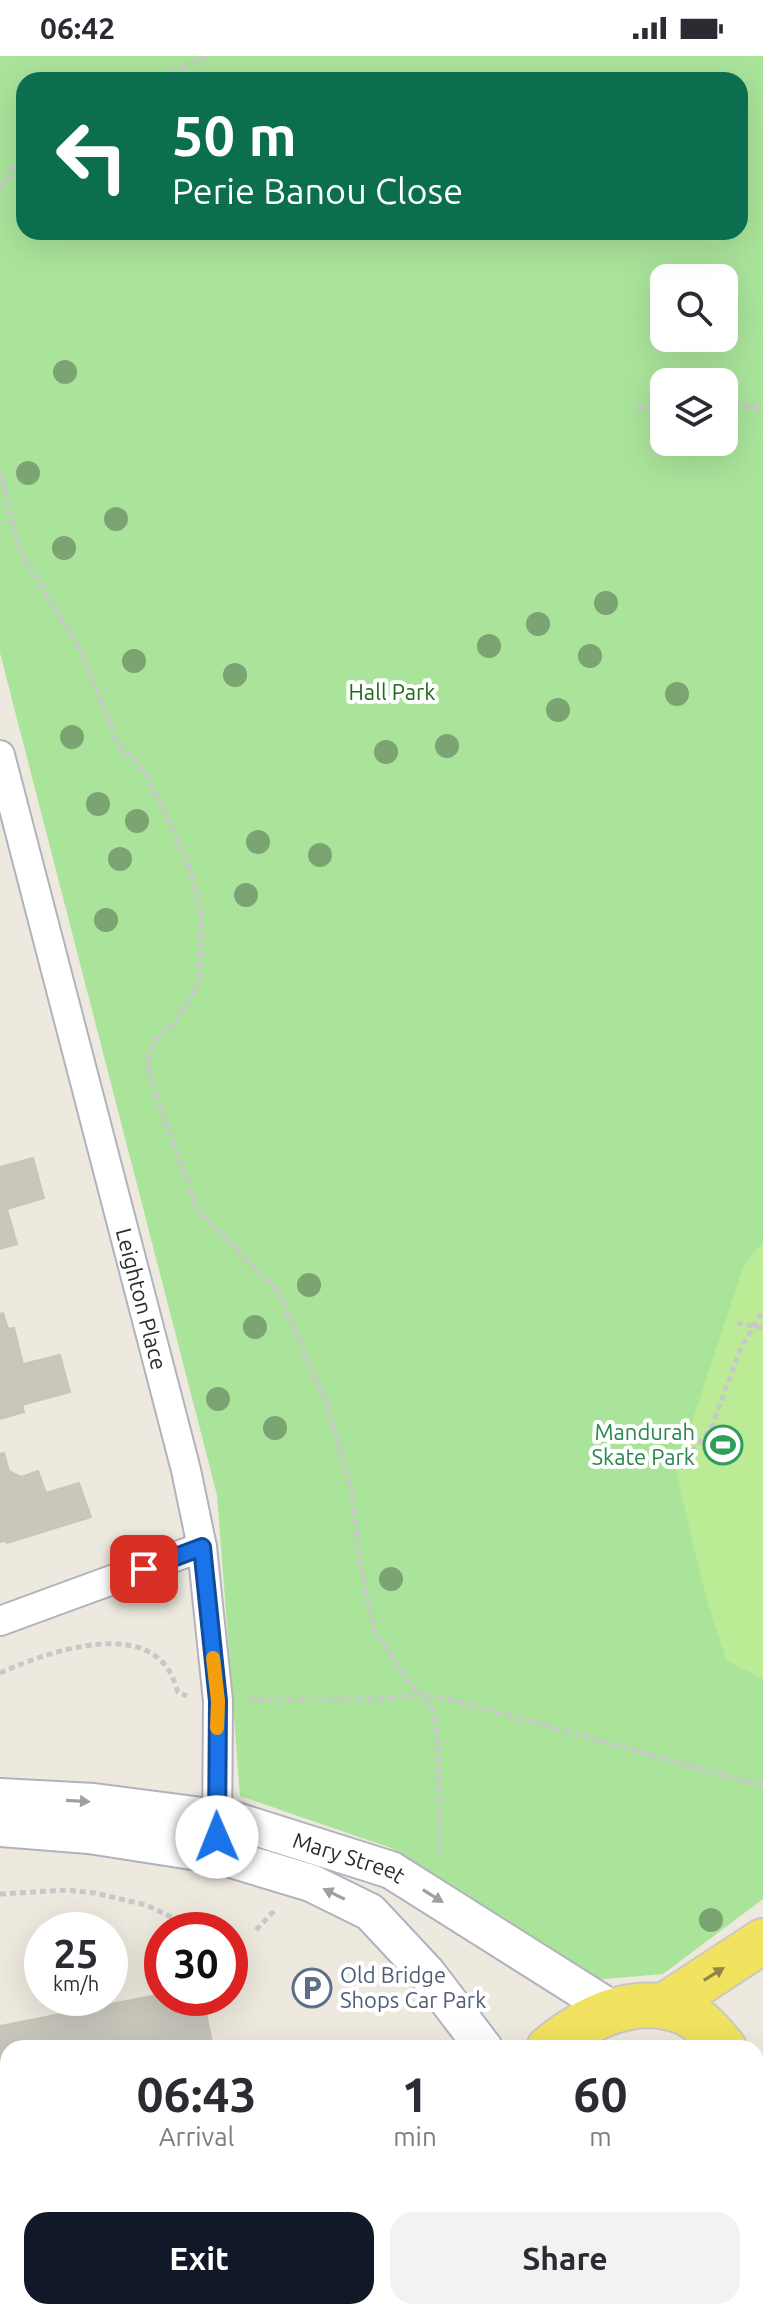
<!DOCTYPE html>
<style>
body{margin:0;font-family:Ubuntu,sans-serif;background:#f2f2f3;color:#2b2b33;height:100vh;display:flex;flex-direction:column;font-size:30px;white-space:nowrap}
*{box-sizing:border-box;margin:0}
p{font-size:26px;color:#7c7c81}
.icon{flex:none;width:44px;height:44px;fill:none;stroke:currentColor;stroke-width:2;stroke-linecap:round;stroke-linejoin:round}
.map{position:relative;flex:1;overflow:hidden}
.sheet{position:absolute;left:0px;top:1984px;width:764px;height:280px;display:flex;flex-direction:column;background:#fff;border-radius:24px 24px 0 0;box-shadow:0 8px 32px #0002}
.sheet>*{flex:none}
.guide{position:absolute;left:16px;top:16px;width:732px;height:168px;border-radius:24px;box-shadow:0 8px 32px #0002;background:#0b6e4f;color:#fff;overflow:hidden}
.fabs{position:absolute;left:650px;top:208px;display:grid;gap:16px}
.fabs a{display:grid;place-items:center;width:88px;height:88px;border-radius:16px;background:#fff;box-shadow:0 8px 32px #0002;font-size:40px}
.speed{position:absolute;left:24px;top:1856px;display:flex;gap:16px;font-size:40px;font-weight:700;text-align:center}
.speed>*{display:grid;place-content:center;width:104px;height:104px;border-radius:50%;background:#fff;box-shadow:0 8px 32px #0002;line-height:1}
.speed small{font-size:20px;font-weight:400}
.speed .limit{border:12px solid #d22;background:#fff;color:#111}
.pin{position:absolute;display:grid;place-items:center;width:68px;height:68px;color:#fff;margin:-34px;border-radius:16px;box-shadow:0 4px 12px #0006}
.me{position:absolute;width:88px;margin:-44px;rotate:359deg;stroke-linejoin:round;filter:drop-shadow(0 0 6px #0008)}
.turn{display:flex;align-items:center;gap:28px;height:168px;padding:0 24px;font-size:36px}
.turn .icon{width:104px;height:104px;stroke-width:2.5}
.turn b{display:block;font-size:56px;line-height:68px}
.eta{display:flex;justify-content:space-evenly;align-items:center;height:136px;text-align:center}
.eta b{font-size:48px;font-weight:600;line-height:56px}
.primary-button{display:flex;gap:16px;margin-top:auto;padding:16px 24px}
.primary-button a{flex:1;height:92px;border-radius:24px;background:#111827;color:#fff;font-size:32px;font-weight:600;line-height:92px;text-align:center}
.primary-button a+a{background:#f2f2f3;color:#2b2b33}
.status{display:flex;justify-content:space-between;align-items:center;height:56px;padding:0 40px;background:#fff;direction:ltr}
.status svg{height:22px;fill:currentColor}
.map>svg:first-child{display:block}
.green{fill:#aae49b;fill-rule:evenodd}
.pitch{fill:#bceb96}
.building{fill:#c9c7bc;stroke:#c9c5b7;stroke-width:2}
.lines{fill:none;stroke-linecap:round;stroke-linejoin:round}
.service-casing{stroke:#b2b2bf;stroke-width:18}
.minor-casing{stroke:#b2b2bf;stroke-width:32}
.tertiary-casing{stroke:#b2b2bf;stroke-width:40}
.primary-casing{stroke:#c8c8c8;stroke-width:48}
.path{stroke:#c8c8c8;stroke-width:5;stroke-dasharray:6 4;stroke-linecap:butt}
.service{stroke:#fff;stroke-width:14}
.minor{stroke:#fff;stroke-width:28}
.tertiary{stroke:#fff;stroke-width:36}
.primary{stroke:#f1e25f;stroke-width:44}
.tree{fill:#7ca372}
.oneway{fill:#a0a0a0}
.oneway2{fill:#8e8746}
.route-casing{stroke:#114b97;stroke-width:20}
.route{stroke:#1a73e8;stroke-width:14}
.slow{stroke:#f59e0b;stroke-width:14}
.labels{text-anchor:middle;stroke-width:8;stroke-linejoin:round;paint-order:stroke}
.park-label{font-size:22px;fill:#206a1a;stroke:#fff}
.street-label{font-size:22px;fill:#2c2c2c;stroke:#fff}
.leisure-label{font-size:22px;fill:#27864d;stroke:#fff;text-anchor:end}
.service-label{font-size:22px;fill:#4e5e75;stroke:#fff;text-anchor:start}
</style>
<div class="status"><b>06:42</b><svg viewBox="0 0 49 12"><path d="M0 12V9h3v3zM5 12V6h3v6zM10 12V3h3v9zM15 12V0h3v12zM26 1h20v11H26zM47 4h2v5h-2z"/></svg></div>
<div class="map">
<svg width="763" height="2264" viewBox="0 0 763 2264">
<rect width="100%" height="100%" fill="#ede9de"/>
<!-- green -->
<path class="green" d="M0,0H763V1843L663,1918L593,1924L391,1792L240,1740L217,1439L0,597ZM24,24H740V176H24ZM664,222H724V282H664ZM664,326H724V386H664Z
M756,2199L763,2200V2264H552L564,2256H756Z"/>
<!-- pitch -->
<path class="pitch" d="M763,1186V1623L726,1604L705,1537L674,1408L691,1369L744,1209Z"/>
<!-- building -->
<path class="building" d="M33,1102L44,1142L7,1153L17,1188L0,1193V1111Z
M3,1257L8,1273L14,1272L23,1308L60,1299L70,1336L22,1349L24,1356L0,1363V1258Z
M4,1397L9,1415L21,1421L38,1415L46,1437L79,1427L91,1461L7,1487L6,1485L0,1486V1398Z
M162,1938V1942H203L213,1992H8V2256H260L261,2264H4L0,2241V1970Z"/>
<g class="lines">
<defs>
<path id="service" d="M756,2136L763,2147
M756,2182L763,2183"/>
<g id="minor">
<path id="s1" d="M0,699L186,1414L202,1491L218,1645L217,1782"/>
<path d="M0,1565L202,1491"/>
</g>
<g id="tertiary">
<path id="s2" d="M0,1741L94,1746L233,1764L391,1814L613,1954"/>
<path d="M0,1772L89,1779L218,1799L311,1827L370,1856L427,1917L484,1992"/>
</g>
<path id="primary" d="M664,1950L763,1885
M549,1992C587,1961 639,1935 688,1958C702,1965 714,1980 724,1992
M756,2053V2079
M437,2264L440,2256
M496,2264L506,2256"/>
</defs>
<!-- service casing -->
<use href="#service" class="service-casing"/>
<!-- minor casing -->
<use href="#minor" class="minor-casing"/>
<!-- tertiary casing -->
<use href="#tertiary" class="tertiary-casing"/>
<!-- primary casing -->
<use href="#primary" class="primary-casing"/>
<!-- path -->
<path class="path" d="M154,24L208,0
M0,132L24,98
M724,345L763,354
M638,354L664,342
M0,415L19,493L81,595L117,686L146,717L186,802L201,855L200,926L175,966L157,981L148,1001L150,1022L198,1155L278,1235L327,1349L351,1431L361,1511L374,1575L409,1627L421,1638L453,1644L763,1730
M737,1267L763,1272
M680,1412L712,1370L740,1294L763,1254
M0,1617C42,1598 135,1564 168,1613C173,1620 175,1629 178,1636L187,1640
M248,1644L388,1643L421,1638L434,1658L438,1684L440,1802
M0,1838L67,1834L95,1837L146,1849L174,1862L181,1874
M256,1874L274,1855
M380,2264L384,2256
M749,2264L763,2256"/>
<!-- service -->
<use href="#service" class="service"/>
<!-- minor -->
<use href="#minor" class="minor"/>
<!-- tertiary -->
<use href="#tertiary" class="tertiary"/>
<!-- primary -->
<use href="#primary" class="primary"/>
</g>
<!-- trees -->
<g class="tree">
<circle cx="65" cy="316" r="12"/>
<circle cx="28" cy="417" r="12"/>
<circle cx="116" cy="463" r="12"/>
<circle cx="64" cy="492" r="12"/>
<circle cx="606" cy="547" r="12"/>
<circle cx="538" cy="568" r="12"/>
<circle cx="489" cy="590" r="12"/>
<circle cx="590" cy="600" r="12"/>
<circle cx="134" cy="605" r="12"/>
<circle cx="235" cy="619" r="12"/>
<circle cx="677" cy="638" r="12"/>
<circle cx="558" cy="654" r="12"/>
<circle cx="72" cy="681" r="12"/>
<circle cx="447" cy="690" r="12"/>
<circle cx="386" cy="696" r="12"/>
<circle cx="98" cy="748" r="12"/>
<circle cx="137" cy="765" r="12"/>
<circle cx="258" cy="786" r="12"/>
<circle cx="320" cy="799" r="12"/>
<circle cx="120" cy="803" r="12"/>
<circle cx="246" cy="839" r="12"/>
<circle cx="106" cy="864" r="12"/>
<circle cx="309" cy="1229" r="12"/>
<circle cx="255" cy="1271" r="12"/>
<circle cx="218" cy="1343" r="12"/>
<circle cx="275" cy="1372" r="12"/>
<circle cx="391" cy="1523" r="12"/>
<circle cx="711" cy="1864" r="12"/>
</g>
<!-- one-way arrows -->
<defs><path id="oneway-solid" d="M-6-.8H1V-3.2L6.5 0L1 3.2V.8H-6Z" transform="scale(2)"/></defs>
<g class="oneway">
<use href="#oneway-solid" transform="translate(78 1745) rotate(3)"/>
<use href="#oneway-solid" transform="translate(334 1838) rotate(-154)"/>
<use href="#oneway-solid" transform="translate(433 1840) rotate(32)"/>
</g>
<use class="oneway2" href="#oneway-solid" transform="translate(714 1918) rotate(-32)"/>
<g class="lines">
<defs>
<path id="route" d="M144,1513L202,1491L218,1645L217,1781"/>
</defs>
<!-- route casing -->
<use href="#route" class="route-casing"/>
<!-- route -->
<use href="#route" class="route"/>
<!-- slow -->
<path class="slow" d="M213,1602L218,1645L217,1672"/>
</g>
<!-- icons -->
<defs>
<symbol id="stadium-ring" viewBox="-11 -11 22 22"><circle r="9.5" fill="#fff" stroke="#2e9e5b" stroke-width="1.5"/><path d="M0-5a6.5 5 0 1 0 0 10a6.5 5 0 1 0 0-10ZM-3.5-1.8h7v3.6h-7Z" fill="#2e9e5b"/></symbol>
<symbol id="parking-ring" viewBox="-11 -11 22 22"><circle r="9.5" fill="#fff" stroke="#5c6f8a" stroke-width="1.5"/><path d="M-3.5-5.5H1a3.5 3.5 0 0 1 0 7H-1V5.5H-3.5ZM-1-3.4V-.6H.8a1.4 1.4 0 0 0 0-2.8Z" fill="#5c6f8a"/></symbol>
</defs>
<g fill-rule="evenodd">
<use href="#stadium-ring" x="701" y="1367" width="44" height="44"/>
<use href="#parking-ring" x="290" y="1910" width="44" height="44"/>
</g>
<g class="labels">
<!-- park labels -->
<g class="park-label">
<text x="392" y="644">Hall Park</text>
</g>
<!-- street labels -->
<g class="street-label">
<text dy="8" stroke="none"><textPath href="#s1" startOffset="562">Leighton Place</textPath></text>
<text dy="8" stroke="none"><textPath href="#s2" startOffset="356">Mary Street</textPath></text>
</g>
<!-- leisure labels -->
<g class="leisure-label">
<text x="695" y="1384">Mandurah<tspan x="695" dy="25">Skate Park</tspan></text>
</g>
<!-- service labels -->
<g class="service-label">
<text x="340" y="1927">Old Bridge<tspan x="340" dy="25">Shops Car Park</tspan></text>
</g>
</g>
</svg>
<div class="fabs">
<a><svg class="icon" aria-label="search" viewBox="0 0 24 24"><circle cx="10" cy="10" r="6"/><path d="M15 15l6 6"/></svg></a>
<a><svg class="icon" aria-label="layers" viewBox="0 0 24 24"><path d="M12 4l9 5-9 5-9-5zM3 14l9 5 9-5"/></svg></a>
</div>
<div class="speed"><div>25<small>km/h</small></div><div class="limit">30</div></div>
<div class="pin" style="left:144px;top:1513px;background:#d93025"><svg class="icon" aria-label="arrive" viewBox="0 0 24 24"><path d="M6 21V4h12l-3 4 3 4H6"/></svg></div>
<svg class="me" style="left:217px;top:1781px" viewBox="-20 -20 40 40"><circle r="19" fill="#fff"/><path d="M0-13L10 11 0 6-10 11z" fill="#1a73e8"/></svg>
<div class="guide">
<div class="turn"><svg class="icon" aria-label="left" viewBox="0 0 24 24"><path d="M17 20v-9H6M10 6l-5 5 5 5"/></svg><div><b>50 m</b>Perie Banou Close</div></div>
</div>
<section class="sheet">
<div class="eta">
<div><b>06:43</b><p>Arrival</p></div>
<div><b>1</b><p>min</p></div>
<div><b>60</b><p>m</p></div>
</div>
<div class="primary-button"><a>Exit</a><a>Share</a></div>
</section>
</div>
